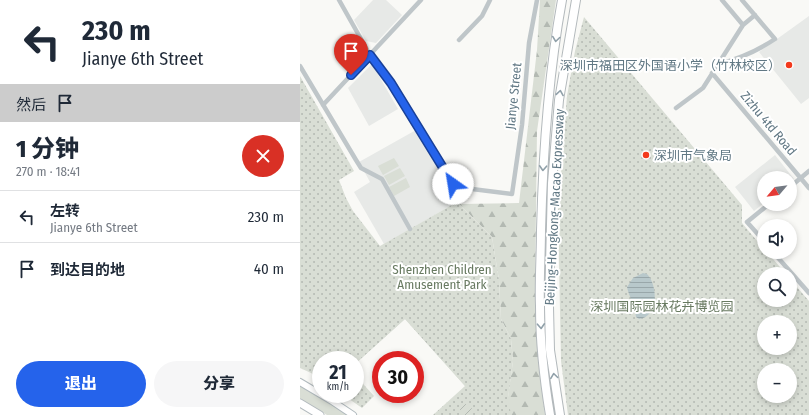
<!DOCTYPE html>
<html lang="zh">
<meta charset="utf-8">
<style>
body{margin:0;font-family:"Fira Sans Condensed","Noto Sans SC",sans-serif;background:#f6f6f7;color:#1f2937;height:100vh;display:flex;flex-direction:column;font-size:15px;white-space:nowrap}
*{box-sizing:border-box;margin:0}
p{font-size:13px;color:#747a83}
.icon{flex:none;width:22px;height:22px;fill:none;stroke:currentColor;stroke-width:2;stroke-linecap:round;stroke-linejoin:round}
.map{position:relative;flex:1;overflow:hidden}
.sheet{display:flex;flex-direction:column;background:#fff;width:300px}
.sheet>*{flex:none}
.banner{background:#fff;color:#1f2937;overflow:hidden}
.needle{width:26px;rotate:241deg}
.buttons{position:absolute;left:457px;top:171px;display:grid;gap:8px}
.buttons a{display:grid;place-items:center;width:40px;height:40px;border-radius:50%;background:#fff;box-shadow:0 2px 6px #0003;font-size:20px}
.speed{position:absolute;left:12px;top:351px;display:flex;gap:8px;font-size:20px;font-weight:700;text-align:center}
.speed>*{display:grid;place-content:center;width:52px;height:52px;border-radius:50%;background:#fff;box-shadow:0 2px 6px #0003;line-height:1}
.speed small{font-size:10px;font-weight:400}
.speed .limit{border:6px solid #d22;background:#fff;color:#111}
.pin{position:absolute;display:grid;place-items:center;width:34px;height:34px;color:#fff;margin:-41px -17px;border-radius:50% 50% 50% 0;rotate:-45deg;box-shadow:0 0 4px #0007}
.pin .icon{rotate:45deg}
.me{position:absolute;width:44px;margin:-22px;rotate:328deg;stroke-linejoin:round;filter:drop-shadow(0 0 3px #0008)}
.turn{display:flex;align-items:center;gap:14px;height:84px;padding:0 16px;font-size:18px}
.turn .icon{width:52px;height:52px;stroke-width:2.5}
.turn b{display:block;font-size:28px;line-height:34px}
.then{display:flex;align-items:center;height:38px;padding:0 16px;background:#0003;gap:8px;font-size:15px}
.round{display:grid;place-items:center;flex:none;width:42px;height:42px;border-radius:21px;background:#f6f6f7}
.summary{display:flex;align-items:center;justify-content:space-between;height:68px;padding:0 16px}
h1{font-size:24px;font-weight:800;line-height:30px}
.button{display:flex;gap:8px;margin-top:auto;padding:8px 16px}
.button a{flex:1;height:46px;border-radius:24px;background:#2563eb;color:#fff;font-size:16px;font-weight:800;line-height:46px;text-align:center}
.button a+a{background:#f6f6f7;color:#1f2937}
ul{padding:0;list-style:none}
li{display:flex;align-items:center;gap:12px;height:52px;padding:0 16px;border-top:1px solid #e0e1e3}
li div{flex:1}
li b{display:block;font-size:15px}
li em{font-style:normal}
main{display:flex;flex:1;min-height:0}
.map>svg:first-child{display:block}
.built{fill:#e7e9e7}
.grass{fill:#d9ded5}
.forest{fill:url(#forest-firs)}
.park{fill:url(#park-dots);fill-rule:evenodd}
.garden{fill:url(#garden-furrows)}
.water{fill:url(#water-rules)}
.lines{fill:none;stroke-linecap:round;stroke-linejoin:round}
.secondary-casing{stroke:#b1babe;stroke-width:8}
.primary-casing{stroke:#b3babe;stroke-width:9}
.motorway-casing{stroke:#b3b9bc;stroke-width:10}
.minor{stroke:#bfc6c9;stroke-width:4.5}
.secondary{stroke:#fff;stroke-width:6}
.primary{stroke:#fff;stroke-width:7}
.motorway{stroke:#fff;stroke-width:8}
.oneway{stroke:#90a0a9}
.route-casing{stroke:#184099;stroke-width:10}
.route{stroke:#2563eb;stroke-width:7}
.poi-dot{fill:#f3391c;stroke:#fff;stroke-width:1.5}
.labels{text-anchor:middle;stroke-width:4;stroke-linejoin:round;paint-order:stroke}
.poi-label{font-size:13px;fill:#617884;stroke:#fff;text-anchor:end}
.street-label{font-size:13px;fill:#617884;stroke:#fff}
.park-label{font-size:13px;fill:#687a61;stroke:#fff}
</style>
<main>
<section class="sheet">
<div class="banner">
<div class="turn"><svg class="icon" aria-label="left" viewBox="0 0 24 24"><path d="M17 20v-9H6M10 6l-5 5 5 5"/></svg><div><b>230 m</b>Jianye 6th Street</div></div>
<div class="then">然后<svg class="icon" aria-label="arrive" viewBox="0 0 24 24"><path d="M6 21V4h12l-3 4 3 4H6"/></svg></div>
</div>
<div class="summary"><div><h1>1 分钟</h1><p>270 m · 18:41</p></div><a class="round" style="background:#d93025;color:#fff"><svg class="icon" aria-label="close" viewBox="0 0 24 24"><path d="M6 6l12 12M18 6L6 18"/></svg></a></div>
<ul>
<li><svg class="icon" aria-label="left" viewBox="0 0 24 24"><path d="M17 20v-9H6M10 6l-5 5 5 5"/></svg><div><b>左转</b><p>Jianye 6th Street</p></div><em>230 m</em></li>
<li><svg class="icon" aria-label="arrive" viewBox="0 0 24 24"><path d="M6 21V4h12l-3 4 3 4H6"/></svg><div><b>到达目的地</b></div><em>40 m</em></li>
</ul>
<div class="button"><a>退出</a><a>分享</a></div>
</section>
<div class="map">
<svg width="509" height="415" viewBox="0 0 509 415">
<defs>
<pattern id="forest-firs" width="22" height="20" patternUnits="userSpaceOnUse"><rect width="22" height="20" fill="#d9ded5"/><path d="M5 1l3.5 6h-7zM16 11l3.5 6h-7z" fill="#b3b9b2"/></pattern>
<pattern id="park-dots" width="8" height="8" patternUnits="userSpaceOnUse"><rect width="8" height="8" fill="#d9ded5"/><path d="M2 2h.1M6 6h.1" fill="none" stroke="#b3b9b2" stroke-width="1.8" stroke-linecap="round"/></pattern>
<pattern id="garden-furrows" width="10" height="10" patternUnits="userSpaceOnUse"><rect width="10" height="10" fill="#d9ded5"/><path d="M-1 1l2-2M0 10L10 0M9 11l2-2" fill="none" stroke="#b3b9b2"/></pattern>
<pattern id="water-rules" width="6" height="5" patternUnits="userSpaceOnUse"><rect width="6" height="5" fill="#b8c8cb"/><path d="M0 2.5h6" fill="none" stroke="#99a7aa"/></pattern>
</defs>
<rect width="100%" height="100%" fill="#f9f9f6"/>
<!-- built -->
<path class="built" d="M73,0H86L102,15L76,43L66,41L54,20Z
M509,16V98L501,104L459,52Z
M72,64L98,109L69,126L48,88Z
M116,130L157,202L84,244L54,192L70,182L59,162Z
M475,155L494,179L490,182V178H464V203L454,211L435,187Z"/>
<!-- grass -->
<path class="grass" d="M94,158L99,166L83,175L78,166Z
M100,168L105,176L89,185L84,176Z
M106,178L110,187L94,196L89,187Z
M0,385L22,397L49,415H27L0,399Z"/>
<!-- forest -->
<path class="forest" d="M240,0H256L237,131L235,289L238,352L245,415H174L165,386L105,319L55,364V360H22L88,303L208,397L213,361L211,339L201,319L199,280L192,237L159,204L219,203L237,50Z"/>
<!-- park -->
<path class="park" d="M284,17L442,205V223L464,249V252H467L486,274H464V300H490V279L509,301V415H268L261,361L258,212L267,96L275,51ZM464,322H490V348H464ZM464,370H490V396H464Z
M0,76L54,171L39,180L46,198L53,211L80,246L157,202L192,237L199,280L201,319L211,339L213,361L208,398L211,415H133L165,386L105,319L55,364V360H21V380L11,373L0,368Z
M55,375L74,396L62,408L42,394H55Z"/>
<!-- garden -->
<path class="garden" d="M160 410a6 6 0 1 1 12 0a6 6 0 1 1-12 0Z"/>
<!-- water -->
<path class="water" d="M343,273L347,274C358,285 359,317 339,319L336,317C335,305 329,297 327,287L333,278Z"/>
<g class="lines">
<defs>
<path id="secondary" d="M0,382L32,401L53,415"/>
<path id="primary" d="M0,403L20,415"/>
<path id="motorway" d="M250,415C244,379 240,342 240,306C239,281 241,255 241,230C243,153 248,76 262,0
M260,415L250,350L249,307L252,183L259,100L276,0"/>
</defs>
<!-- secondary casing -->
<use href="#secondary" class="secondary-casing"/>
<!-- primary casing -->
<use href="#primary" class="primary-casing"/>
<!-- motorway casing -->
<use href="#motorway" class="motorway-casing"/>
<!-- minor -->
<path class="minor" d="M39,0L70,55L91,83L156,187L212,194L222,125L229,43L237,0
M422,0L443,25
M159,40L182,16L190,0
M418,64C439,59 457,51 475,39L442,0
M0,66L56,160L61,168L82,179L110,229
M412,73L509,188
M23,105L121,0
M376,108L403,88L443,25L455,15
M490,187L509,171
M464,241L447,222L469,204
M473,252L509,293"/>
<!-- secondary -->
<use href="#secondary" class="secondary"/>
<!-- primary -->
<use href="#primary" class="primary"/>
<!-- motorway -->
<use href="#motorway" class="motorway"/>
</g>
<!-- one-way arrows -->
<defs><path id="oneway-chevron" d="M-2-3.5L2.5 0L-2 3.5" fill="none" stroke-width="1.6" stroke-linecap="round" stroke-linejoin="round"/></defs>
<g class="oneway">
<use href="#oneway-chevron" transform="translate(256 39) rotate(98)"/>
<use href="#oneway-chevron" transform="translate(260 93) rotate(-81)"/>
<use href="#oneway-chevron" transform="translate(243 168) rotate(93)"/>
<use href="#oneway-chevron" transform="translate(241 326) rotate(87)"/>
<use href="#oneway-chevron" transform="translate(254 376) rotate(-98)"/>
</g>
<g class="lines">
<defs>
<path id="route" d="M51,75L70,55L91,83L153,184"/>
</defs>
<!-- route casing -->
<use href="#route" class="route-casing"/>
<!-- route -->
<use href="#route" class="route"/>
</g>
<!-- markers -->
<g class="poi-dot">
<circle cx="489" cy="65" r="4"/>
<circle cx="346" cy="155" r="4"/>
</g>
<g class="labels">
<!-- poi labels -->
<g class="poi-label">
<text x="481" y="70">深圳市福田区外国语小学（竹林校区）</text>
<text x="354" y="160" text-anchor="start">深圳市气象局</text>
</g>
<!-- street labels -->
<g class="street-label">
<text transform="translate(213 96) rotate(-84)" y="5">Jianye Street</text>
<text transform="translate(469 123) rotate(50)" y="5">Zizhu 4td Road</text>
<text transform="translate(254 207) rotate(-87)" y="5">Beijing-Hongkong-Macao Expressway</text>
</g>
<!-- park labels -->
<g class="park-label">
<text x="142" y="274">Shenzhen Children<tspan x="142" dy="15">Amusement Park</tspan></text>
<text x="362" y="311">深圳国际园林花卉博览园</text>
</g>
</g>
</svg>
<div class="buttons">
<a><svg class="needle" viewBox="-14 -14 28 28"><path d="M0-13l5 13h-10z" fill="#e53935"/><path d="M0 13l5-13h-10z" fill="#747a83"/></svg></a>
<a><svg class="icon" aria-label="sound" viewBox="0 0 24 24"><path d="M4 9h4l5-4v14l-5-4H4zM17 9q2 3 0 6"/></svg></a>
<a><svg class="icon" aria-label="search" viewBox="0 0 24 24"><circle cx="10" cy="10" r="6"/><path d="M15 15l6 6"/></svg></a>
<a>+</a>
<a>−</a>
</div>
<div class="speed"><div>21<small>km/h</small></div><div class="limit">30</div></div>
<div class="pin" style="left:51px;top:75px;background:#d93025"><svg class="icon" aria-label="arrive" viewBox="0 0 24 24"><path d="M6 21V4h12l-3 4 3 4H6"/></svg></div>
<svg class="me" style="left:153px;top:184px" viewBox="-20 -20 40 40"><circle r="19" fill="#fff"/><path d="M0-13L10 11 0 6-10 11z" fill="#2563eb"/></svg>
</div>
</main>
